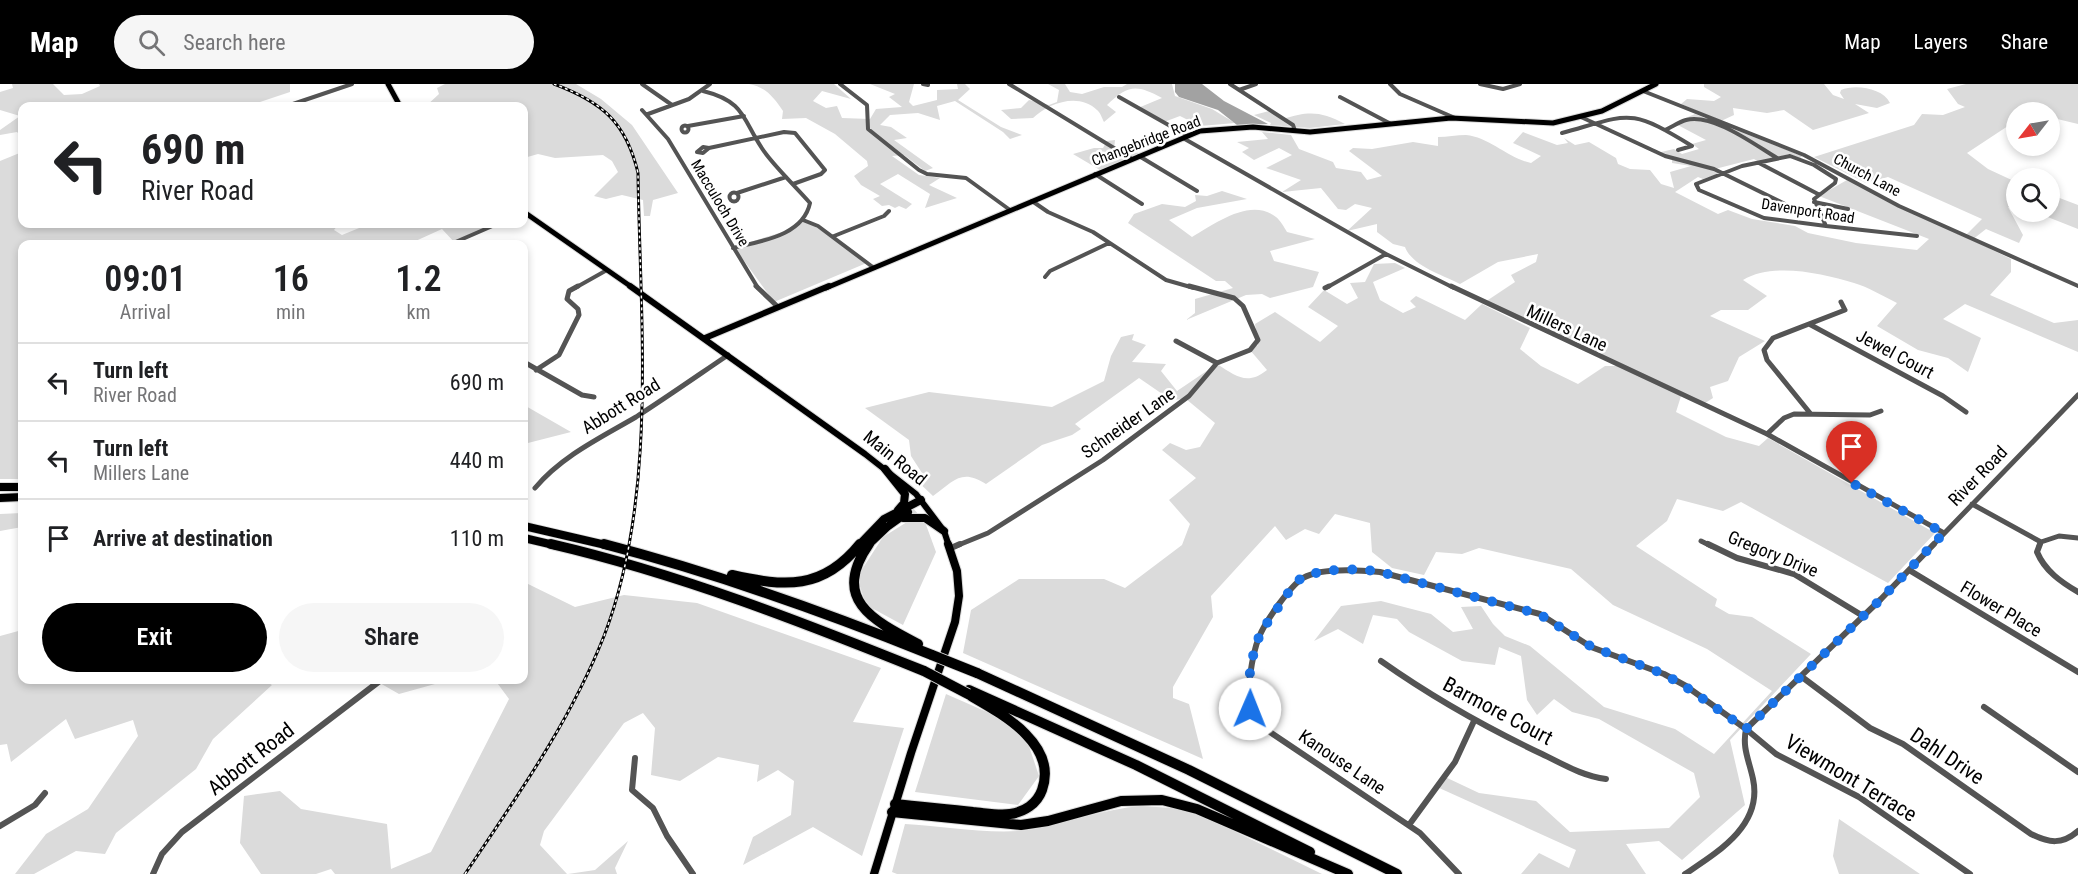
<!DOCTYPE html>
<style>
body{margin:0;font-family:"Roboto Condensed",sans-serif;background:#f6f6f6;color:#202124;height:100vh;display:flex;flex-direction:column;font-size:22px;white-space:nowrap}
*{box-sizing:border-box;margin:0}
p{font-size:20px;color:#757577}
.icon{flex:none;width:33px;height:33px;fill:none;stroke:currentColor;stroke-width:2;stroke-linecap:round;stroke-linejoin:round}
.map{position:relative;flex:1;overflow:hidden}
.side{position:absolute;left:18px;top:156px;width:510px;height:444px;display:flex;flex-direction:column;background:#fff;border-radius:12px;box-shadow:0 3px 9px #0003}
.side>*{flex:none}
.banner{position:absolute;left:18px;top:18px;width:510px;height:126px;border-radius:12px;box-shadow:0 3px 9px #0003;background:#fff;color:#202124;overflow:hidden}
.needle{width:39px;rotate:239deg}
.controls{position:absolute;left:2006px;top:18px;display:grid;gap:12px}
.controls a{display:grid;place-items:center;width:54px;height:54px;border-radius:50%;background:#fff;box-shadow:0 3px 9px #0003;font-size:30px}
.pin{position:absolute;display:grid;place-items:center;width:51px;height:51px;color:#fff;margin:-62px -26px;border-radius:50% 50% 50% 0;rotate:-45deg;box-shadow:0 0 6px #0007}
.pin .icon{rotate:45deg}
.me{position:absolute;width:66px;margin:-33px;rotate:1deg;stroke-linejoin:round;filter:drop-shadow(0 0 4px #0008)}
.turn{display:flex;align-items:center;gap:21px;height:126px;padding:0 24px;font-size:27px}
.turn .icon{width:78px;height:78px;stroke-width:2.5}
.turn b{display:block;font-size:42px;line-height:51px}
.eta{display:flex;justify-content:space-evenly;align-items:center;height:102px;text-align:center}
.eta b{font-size:36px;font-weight:600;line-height:42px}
.action{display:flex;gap:12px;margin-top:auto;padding:12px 24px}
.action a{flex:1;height:69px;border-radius:36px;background:#000;color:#fff;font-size:24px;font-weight:600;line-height:69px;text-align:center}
.action a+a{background:#f6f6f6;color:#202124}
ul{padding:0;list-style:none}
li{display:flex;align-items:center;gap:18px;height:78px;padding:0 24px;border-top:2px solid #e0e0e0}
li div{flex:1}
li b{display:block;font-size:22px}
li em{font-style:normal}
header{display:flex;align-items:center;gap:36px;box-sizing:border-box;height:84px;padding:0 30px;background:#000;color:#fff}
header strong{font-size:28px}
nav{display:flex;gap:33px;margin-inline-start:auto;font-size:21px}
.search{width:420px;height:54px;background:#f6f6f6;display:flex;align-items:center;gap:15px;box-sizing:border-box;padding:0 21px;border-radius:33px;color:#757577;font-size:22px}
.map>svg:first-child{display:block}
.green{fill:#dbdbdb}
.water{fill:#a2a2a2}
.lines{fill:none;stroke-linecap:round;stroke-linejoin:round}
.major-far2-casing{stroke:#dbdbdb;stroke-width:7}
.major-far1-casing{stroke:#dbdbdb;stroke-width:8}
.major-casing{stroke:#dbdbdb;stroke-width:10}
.highway-far1-casing{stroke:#dbdbdb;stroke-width:10}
.highway-casing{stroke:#dbdbdb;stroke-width:12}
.minor-far2{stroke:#545454;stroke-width:4}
.minor-far1{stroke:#545454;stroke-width:5}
.minor{stroke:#545454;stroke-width:6}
.major-far2{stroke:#000;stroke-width:5}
.major-far1{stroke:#000;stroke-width:6}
.major{stroke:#000;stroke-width:8}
.highway-far1{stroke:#000;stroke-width:8}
.highway{stroke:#000;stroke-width:10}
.rail-casing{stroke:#000;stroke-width:3}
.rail{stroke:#fff;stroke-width:1.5;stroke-dasharray:3;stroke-linecap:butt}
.highway-bridge-casing{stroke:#dbdbdb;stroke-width:12;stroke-linecap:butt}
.highway-bridge{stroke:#000;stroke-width:10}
.route{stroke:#1a73e8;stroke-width:10;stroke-dasharray:0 18}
.labels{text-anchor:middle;stroke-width:5;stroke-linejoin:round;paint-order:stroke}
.far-street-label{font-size:15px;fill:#000;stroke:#fff}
.street-label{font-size:18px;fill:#000;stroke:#fff}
.near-street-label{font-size:21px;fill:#000;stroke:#fff}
</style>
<header>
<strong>Map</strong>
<div class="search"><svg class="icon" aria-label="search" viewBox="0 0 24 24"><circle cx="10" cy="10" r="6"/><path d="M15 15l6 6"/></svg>Search here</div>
<nav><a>Map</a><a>Layers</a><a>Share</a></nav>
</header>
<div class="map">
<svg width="2078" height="790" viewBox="0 0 2078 790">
<rect width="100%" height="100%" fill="#fff"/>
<!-- green -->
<path class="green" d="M12,0H53L64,11L82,10L100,2L99,0H290V8L248,22H22V53L17,48L0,51V46L20,32L0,26V8L13,4Z
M445,0H576L601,15L632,41L678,109L653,116L650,132H644L643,116L622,111L606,115L594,112L618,88L612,77L603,71L555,74L538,70L524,74V22H426L439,10L437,4Z
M749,0H834L851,15L822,7L813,17L826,24L837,22L842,34L870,35L876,25L902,23L889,13L895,10L870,0H914L909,18L913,22L937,16V6L958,5L957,0H965L970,5L958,16L1001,43L1022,51L1010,55L1003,48L955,17L937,22L940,36L918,29L890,31L880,41L891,43L907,54L894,56L933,84L925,87L904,71L892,72L919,91L940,94L929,101L957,114L925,124L930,110L898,90L880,100L912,120L906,125L899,122L895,124L889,121L882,122L873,115L880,112L861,101L854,92L868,82L867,77L835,50L806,34L782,35L783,27C774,14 766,3 749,0Z
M1048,0H1065L1070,8L1082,10L1104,3H1122L1127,0H1172L1175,12L1212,25L1235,39L1200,42L1180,32L1164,38L1138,24L1162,14C1136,0 1128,1 1107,21L1116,28L1104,38C1102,34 1100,28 1097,26C1079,8 1048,19 1033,34L1011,35L1001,26L1021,24L1029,16L1049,21L1057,18L1059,6Z
M1704,0H1824L1833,11L1844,15L1840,9L1841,6C1855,0 1883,4 1890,19L1877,24L1855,20L1869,29L1813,46L1784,26L1767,29L1733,24L1734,31L1721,37L1681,20L1687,15L1714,17L1721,13L1704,3Z
M1966,0H2078V40L2049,33V28L2019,26L2009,32L2014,38L1967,69L1988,85L2016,98V124L2008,123L2023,151L2019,159L1986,145L1972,156L2011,175V188L1990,211L2054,239L2078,236V268L1965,220L1943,235L1981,254L1968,288L1948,274L1918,266L1877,242L1897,219C1883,212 1868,203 1854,199C1822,189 1772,178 1743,196L1767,212L1748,226H1721L1710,232L1765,257L1739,273L1728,297L1710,303L1713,314L1702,321L1681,312L1676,328L1726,353L1759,362L1768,354L1935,449L1888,499L1741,418L1723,427L1677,415L1667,437L1636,462L1717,515L1715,522L1729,530L1752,533L1811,570L1730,656L1745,721L1682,776L1659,757L1626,760L1646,790H1521L1539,769L1569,784L1576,766L1437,703L1443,692L1479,709L1536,717L1570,748L1669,744L1700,713L1694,689L1599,635L1572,628L1554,615L1537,631L1527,616L1521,572L1499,563L1495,581L1462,577L1409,548L1397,535L1373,531L1363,560L1338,545L1314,557L1341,522L1381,517L1431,530L1453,548L1473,545L1461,523L1481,522L1493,540L1505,552L1530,562L1604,623L1675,645L1714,670L1772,607L1707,565L1613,521L1571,485L1479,464L1462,470L1436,468L1424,491L1392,484L1372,468L1370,439L1335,430L1319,450L1305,445L1286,456L1275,442L1211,512L1213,533L1173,603V614L1189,620L1203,675L963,569L971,526L1019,495H1104L1125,504L1182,461L1190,440L1169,416L1196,394L1162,366L1170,359L1186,366L1200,363L1215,339L1186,315L1171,316L1139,294L1075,340L1081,345L1072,351L1042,361L986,400C961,384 954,397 933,412L914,394L922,389L911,372L909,356L865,324L929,308L1052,323L1104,297L1111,272L1121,253L1134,250L1132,256L1146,261L1132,278L1166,280L1161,287L1177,307L1217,280C1236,292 1247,302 1267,286L1250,266L1258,261L1255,240L1275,228L1320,258L1338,242L1308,223L1324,206L1347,220L1358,214L1350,199L1365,198L1374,180L1395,179L1405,184L1373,198L1380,216L1403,229L1416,223L1410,217L1416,212L1465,236L1482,220L1530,244L1520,265L1541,282L1578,300L1605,282H1625L1485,218L1515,198L1511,191L1536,178L1538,170L1498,178L1460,200C1443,191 1412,182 1405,163L1393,160L1377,148V140L1347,147L1372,124L1355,120L1346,126L1338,125L1321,104L1282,108L1301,96L1266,84L1292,71L1279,64L1254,76L1242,68L1249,64L1237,58L1268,55L1262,48L1291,51L1299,65L1333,78L1336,84L1361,88L1367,96L1382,92L1349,67L1353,64L1372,65L1413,58L1438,62V53C1447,53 1457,51 1466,51C1489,53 1508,74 1531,79L1541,72L1513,59L1523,48L1557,61L1568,59L1564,54L1575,61L1589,58L1616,74L1618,80L1630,85L1650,86L1661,100L1674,104L1670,88L1691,82L1672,79V75L1657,69L1674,65L1682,70L1699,65L1692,60L1706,56L1674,39L1695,30L1802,72L1800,74L1789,70L1759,78L1754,75L1715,85L1721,89L1703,95L1698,93L1675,108L1718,130L1728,126L1752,135L1795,142L1808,149L1856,159L1917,166L1929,155L1819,112L1847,96L1964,153L1982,135L1888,93L1866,99L1814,73L1914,41L1922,30L1943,31L1965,23L1958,20L1947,5Z
M1269,27L1283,35C1308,27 1321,27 1345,40L1310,44L1270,41L1271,39L1254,31Z
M1115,56L1114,66L1096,76L1103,80L1120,72L1119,64L1139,69L1100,86L1073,70L1094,64H1103L1107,57Z
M22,68V140H323L321,144L338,141L334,146L342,151L369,140H483L488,143L455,159L442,145L409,160H22V395H0V77Z
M1222,107L1247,115L1197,124L1169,136L1192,153C1215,140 1250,113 1276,133C1280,136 1284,143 1287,148L1315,155L1270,167L1274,177L1319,188L1313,203L1270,214L1262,210L1246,211L1186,236L1195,229V215L1233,204L1225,197H1216L1128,139L1134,130L1162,120L1185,123L1196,117L1195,111L1207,112Z
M2049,110L2078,121V145L2035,128H2049Z
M805,136L869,178L774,218L734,163L792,145Z
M524,321L571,348L524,360Z
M907,417L925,438L936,468L903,541L866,521L857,493L883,453L907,438Z
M22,429V443L0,447V430Z
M524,498L575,523L624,511L697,519L881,584L853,638L904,644L862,772L813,743L743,781L753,753L791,731L794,697L778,686L757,698L759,681L718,673L680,697L651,691L655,644L643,629L624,639L544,747L540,761L567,790H335L331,785L316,790H261L240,759L244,712L280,707L301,725L387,740L391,785L431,768L509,615L495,596H524Z
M22,546V596H263L272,601L213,655L196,685L116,749L105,770L76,767L34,790H15L46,750L88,725L138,652L133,636L75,655L66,635L11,678L7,660L0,661V552Z
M381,596H443L435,600L399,610L378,598Z
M946,610L1003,635L1028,659L1039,692L1018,721L915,708Z
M1141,722L1172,724L1197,729L1322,790H897L892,788L905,740C943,742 998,752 1034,745C1070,738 1104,725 1141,722Z
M1839,735L1920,790H1839L1833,772Z
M628,757L615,784L617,790H568L595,786Z"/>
<!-- water -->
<path class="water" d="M1175,0H1202L1224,17L1268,40L1237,41L1218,26L1179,13L1175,8Z"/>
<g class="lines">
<defs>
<path id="major-far2" d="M388,0L400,22
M524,128L633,204
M826,204L1200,47L1253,43L1310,48L1451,34L1553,39L1602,27L1656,0"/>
<path id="major-far1" d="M630,202L865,370L916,410L944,447L949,462
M705,254L829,202"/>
<path id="major" d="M874,790L911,669L955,538L959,512L957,487L948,460"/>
<path id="highway-far1" d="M885,385L905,410L904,419L898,426
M0,403H22
M0,414L22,413
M903,434H925L944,447
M524,442L610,462
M524,454L558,462
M858,462L884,435L921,416
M867,462L887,443L908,428"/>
<path id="highway" d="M551,460C680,490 802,538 924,587
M604,460C716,489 825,528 932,571
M869,460C831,515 872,536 918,560
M732,491C785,503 823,506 860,460
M977,589L1189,686L1397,790
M969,606L1136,681L1310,768
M895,720C921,723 947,725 973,728C985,729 999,732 1010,730C1024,728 1037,720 1042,706C1058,661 1004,631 971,612
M892,728L1021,741L1048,737L1121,717L1162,716L1197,725L1348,790"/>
</defs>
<!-- major-far2 casing -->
<use href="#major-far2" class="major-far2-casing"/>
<!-- major-far1 casing -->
<use href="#major-far1" class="major-far1-casing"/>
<!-- major casing -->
<use href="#major" class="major-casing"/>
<!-- highway-far1 casing -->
<use href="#highway-far1" class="highway-far1-casing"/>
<!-- highway casing -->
<use href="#highway" class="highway-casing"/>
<!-- minor-far2 -->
<path class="minor-far2" d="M642,0L672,21
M840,0L867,21L868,45L919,86L927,90L966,94L1010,126
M923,0L928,1
M1009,0L1132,75
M1230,0L1293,41L1295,47
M1390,0L1400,10L1455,34
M1480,0L1503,5L1520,0
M1239,6L1256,0
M703,7C748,18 742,38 766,70C779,87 796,103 810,119C803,152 761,157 733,164
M1643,7L1804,71L1899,122L2078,202
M1119,13L1188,52
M1340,13L1391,40
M287,22L352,0
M642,26L668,55L758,204
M648,30L689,15L710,0
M1581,33L1665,72L1714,85L1789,122L1819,129
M681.5 45a3.5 3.5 0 1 1 7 0a3.5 3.5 0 1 1-7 0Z
M688,42L744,32
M1665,46C1672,43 1679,38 1686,36C1713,29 1755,61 1777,74
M1562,49C1631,30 1628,23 1692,62L1678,66
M1183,54L1386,170L1454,204
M703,63L709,64L703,69L697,68Z
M709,64L784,48L795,49L825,86L821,90L793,100
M1139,72L1197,107
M1790,72L1814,81L1836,95L1835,99L1814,115L1826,142L1764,134L1699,106L1696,100L1742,82Z
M1759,79L1818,110
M1095,90L1142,120
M729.5 113a4.5 4.5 0 1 1 9 0a4.5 4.5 0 1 1-9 0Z
M737,109L786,93
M1032,117L1048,128L1093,148L1166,196L1194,204
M1814,118L1848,125
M803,136L818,142L874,184
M1826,142L1917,152
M834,152L884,132L889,127
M451,160L497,140
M1045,193L1050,187L1109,159
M575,204L607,186
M1326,204L1386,170"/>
<!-- minor-far1 -->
<path class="minor-far1" d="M756,202L778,223
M1451,202L1767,350L1944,449
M1325,204L1329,202
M1809,240L1943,312L1966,328
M1176,257L1217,279
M524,278L582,311L594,313
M536,286L559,271L579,231L578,225L567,215L569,207L578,202
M1810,329L1767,276L1764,266L1773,254L1845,226L1841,218
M1767,350L1784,334L1794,330L1870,331L1881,327
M535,404C562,372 600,354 636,333C667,313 697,292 728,271
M1972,420L2041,458
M1701,457L1711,462
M2041,458L2059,452L2078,454
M956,462L988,449L1103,376L1189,312L1217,279L1250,266L1258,256L1243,222L1234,214L1189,202
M1932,462L2078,311
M2039,462L2041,458"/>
<!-- minor -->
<path class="minor" d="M1708,460L1737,474L1794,490L1863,532
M2040,460L2037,468C2045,487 2061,498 2078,508
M951,464L960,460
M1909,486L2078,588
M1381,577C1432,613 1485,643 1542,670C1563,680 1582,692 1606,695
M1802,593L1870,644L1903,660L2031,750C2049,759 2062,761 2078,747
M1984,623L2078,688
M635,674L632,706L653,724L667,752L693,790
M1409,741L1455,678L1474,637
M0,742L35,721L45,709
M153,790L162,770L182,748L381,596
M1459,790L1420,749L1267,646C1262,641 1254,635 1251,629C1244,614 1253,568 1259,553C1265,538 1290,502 1303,494C1321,483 1359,486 1380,488L1540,530L1591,563L1664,590L1686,602L1746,645L1776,670L1859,713L1970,790
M1685,790C1718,768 1763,741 1753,695C1749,676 1742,664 1746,645L1881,515L1934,460"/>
<!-- major-far2 -->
<use href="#major-far2" class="major-far2"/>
<!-- major-far1 -->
<use href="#major-far1" class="major-far1"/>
<!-- major -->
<use href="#major" class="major"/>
<!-- highway-far1 -->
<use href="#highway-far1" class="highway-far1"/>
<!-- highway -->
<use href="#highway" class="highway"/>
<defs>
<path id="rail" d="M465,790C516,714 570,638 604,552C658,412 640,237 638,89C626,38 602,18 554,0"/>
</defs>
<!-- rail casing -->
<use href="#rail" class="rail-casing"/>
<!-- rail -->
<use href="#rail" class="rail"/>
<defs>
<path id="highway-bridge" d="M932,571L977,589
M924,587L968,610"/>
</defs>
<!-- highway-bridge casing -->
<use href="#highway-bridge" class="highway-bridge-casing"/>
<!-- highway-bridge -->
<use href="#highway-bridge" class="highway-bridge"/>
</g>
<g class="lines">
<!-- route -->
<path class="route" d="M1250,625C1245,608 1252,565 1261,549C1267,538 1275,528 1282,518C1288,510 1293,499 1302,494C1320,484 1360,484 1380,488L1539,530L1592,563L1664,590L1686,603L1746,645L1881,515L1944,449L1852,399"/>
</g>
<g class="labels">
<!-- far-street labels -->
<g class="far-street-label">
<text transform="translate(1146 57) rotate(-21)" y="5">Changebridge Road</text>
<text transform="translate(1867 91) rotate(28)" y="5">Church Lane</text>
<text transform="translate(720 119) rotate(59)" y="5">Macculoch Drive</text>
<text transform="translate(1808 127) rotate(9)" y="5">Davenport Road</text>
</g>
<!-- street labels -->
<g class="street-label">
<text transform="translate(1567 244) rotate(25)" y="6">Millers Lane</text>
<text transform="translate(1895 270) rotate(28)" y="6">Jewel Court</text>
<text transform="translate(621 322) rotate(-32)" y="6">Abbott Road</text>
<text transform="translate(1128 339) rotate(-35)" y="6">Schneider Lane</text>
<text transform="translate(895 374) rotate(39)" y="6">Main Road</text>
<text transform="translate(1978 392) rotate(-46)" y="6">River Road</text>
<text transform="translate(1773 470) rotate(22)" y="6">Gregory Drive</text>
<text transform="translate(2001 525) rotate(31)" y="6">Flower Place</text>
<text transform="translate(1342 678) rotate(34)" y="6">Kanouse Lane</text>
</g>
<!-- near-street labels -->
<g class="near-street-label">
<text transform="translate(1498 627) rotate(28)" y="7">Barmore Court</text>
<text transform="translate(1947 672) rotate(34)" y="7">Dahl Drive</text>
<text transform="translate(251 675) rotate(-38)" y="7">Abbott Road</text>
<text transform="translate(1851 694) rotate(31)" y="7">Viewmont Terrace</text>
</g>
</g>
</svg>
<div class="controls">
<a><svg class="needle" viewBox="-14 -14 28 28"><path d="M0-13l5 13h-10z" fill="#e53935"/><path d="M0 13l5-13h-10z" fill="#757577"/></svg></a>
<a><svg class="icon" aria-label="search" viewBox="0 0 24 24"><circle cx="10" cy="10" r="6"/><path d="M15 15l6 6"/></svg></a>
</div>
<div class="pin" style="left:1852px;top:399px;background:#d93025"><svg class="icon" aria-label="arrive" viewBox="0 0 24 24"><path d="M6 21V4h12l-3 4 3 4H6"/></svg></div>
<svg class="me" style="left:1250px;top:625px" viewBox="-20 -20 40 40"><circle r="19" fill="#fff"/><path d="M0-13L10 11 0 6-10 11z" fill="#1a73e8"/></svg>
<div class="banner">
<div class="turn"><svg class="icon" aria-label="left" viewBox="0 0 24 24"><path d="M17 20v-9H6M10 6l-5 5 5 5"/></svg><div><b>690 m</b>River Road</div></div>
</div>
<section class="side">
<div class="eta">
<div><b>09:01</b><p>Arrival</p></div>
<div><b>16</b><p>min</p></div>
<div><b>1.2</b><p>km</p></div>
</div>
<ul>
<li><svg class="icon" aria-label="left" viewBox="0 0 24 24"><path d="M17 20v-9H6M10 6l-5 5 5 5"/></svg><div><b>Turn left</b><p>River Road</p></div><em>690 m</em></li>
<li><svg class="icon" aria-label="left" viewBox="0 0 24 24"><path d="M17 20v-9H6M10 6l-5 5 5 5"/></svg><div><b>Turn left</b><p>Millers Lane</p></div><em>440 m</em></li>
<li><svg class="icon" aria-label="arrive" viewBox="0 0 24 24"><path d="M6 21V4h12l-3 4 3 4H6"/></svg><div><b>Arrive at destination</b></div><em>110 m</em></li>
</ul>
<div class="action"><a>Exit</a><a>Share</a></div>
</section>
</div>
